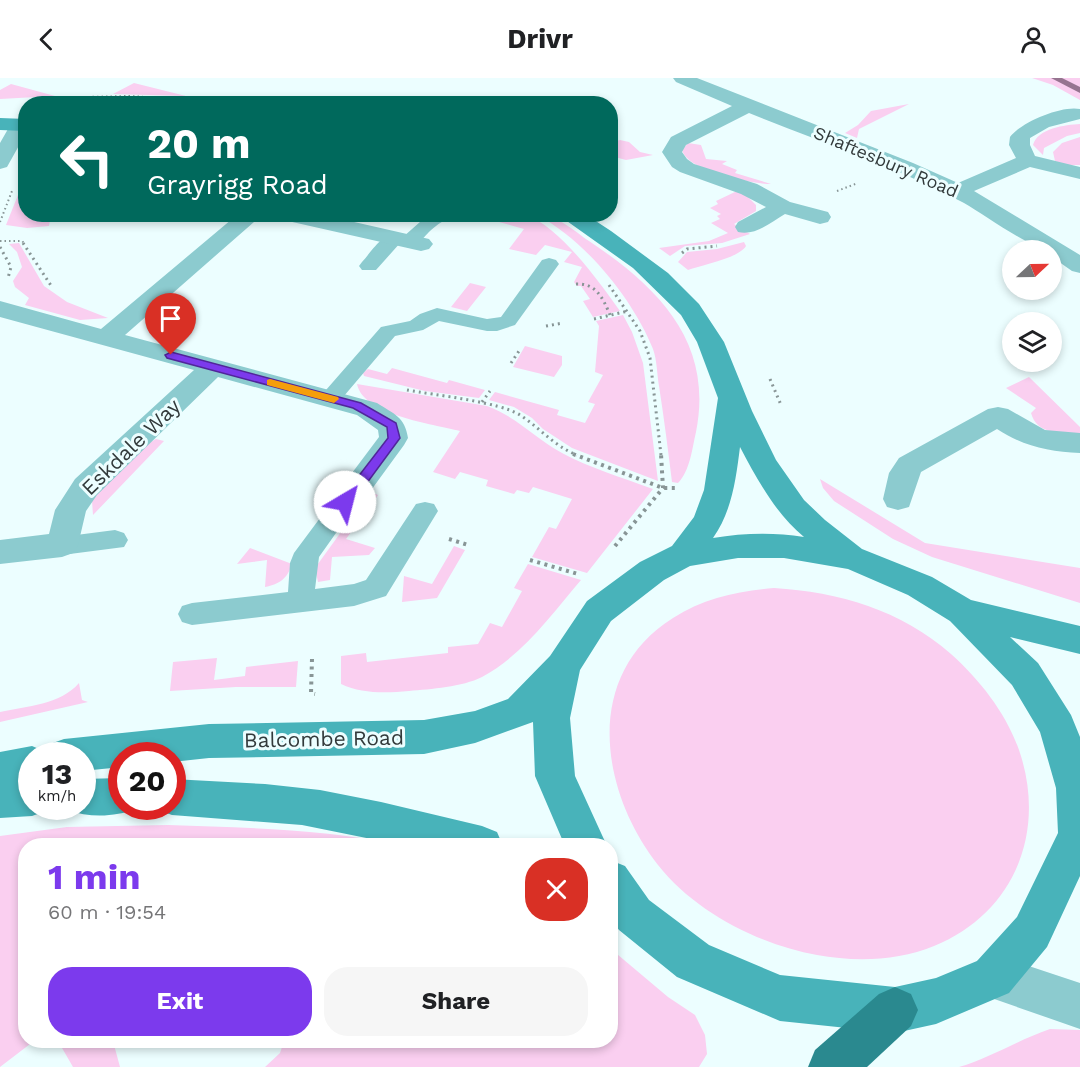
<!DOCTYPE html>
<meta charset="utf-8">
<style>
body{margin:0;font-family:"Work Sans",sans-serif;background:#f6f6f6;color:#202124;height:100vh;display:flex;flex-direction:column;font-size:22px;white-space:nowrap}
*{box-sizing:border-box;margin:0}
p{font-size:20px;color:#757577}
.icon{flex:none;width:33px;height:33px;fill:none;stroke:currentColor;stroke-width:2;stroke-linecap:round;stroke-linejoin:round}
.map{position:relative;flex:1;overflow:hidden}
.drawer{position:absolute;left:18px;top:760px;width:600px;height:210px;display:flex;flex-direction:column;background:#fff;border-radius:24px;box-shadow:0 3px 9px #0003}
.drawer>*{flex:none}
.guide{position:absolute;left:18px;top:18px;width:600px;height:126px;border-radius:24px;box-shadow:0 3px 9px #0003;background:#00695c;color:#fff;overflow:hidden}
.needle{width:39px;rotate:68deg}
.controls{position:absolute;left:1002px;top:162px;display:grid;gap:12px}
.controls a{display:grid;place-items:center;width:60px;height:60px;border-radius:50%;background:#fff;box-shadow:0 3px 9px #0003;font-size:30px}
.speed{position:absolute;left:18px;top:664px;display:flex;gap:12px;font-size:30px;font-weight:700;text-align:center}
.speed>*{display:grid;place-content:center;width:78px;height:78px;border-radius:50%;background:#fff;box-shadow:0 3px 9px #0003;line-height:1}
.speed small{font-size:15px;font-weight:400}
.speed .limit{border:9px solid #d22;background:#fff;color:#111}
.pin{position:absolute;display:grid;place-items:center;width:51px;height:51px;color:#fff;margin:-62px -26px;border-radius:50% 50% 50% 0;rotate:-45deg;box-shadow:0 0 6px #0007}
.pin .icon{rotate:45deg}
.me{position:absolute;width:66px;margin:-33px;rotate:37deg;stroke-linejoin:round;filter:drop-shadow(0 0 4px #0008)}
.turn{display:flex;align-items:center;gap:21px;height:126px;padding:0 30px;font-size:27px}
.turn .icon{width:78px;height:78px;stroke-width:2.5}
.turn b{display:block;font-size:42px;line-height:51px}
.round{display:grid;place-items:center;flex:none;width:63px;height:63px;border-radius:24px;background:#f6f6f6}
.summary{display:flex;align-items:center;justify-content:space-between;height:102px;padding:0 30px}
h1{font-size:36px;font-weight:700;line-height:45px;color:#7c3aed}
.primary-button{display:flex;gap:12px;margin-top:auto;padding:12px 30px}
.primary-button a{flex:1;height:69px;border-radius:24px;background:#7c3aed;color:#fff;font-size:24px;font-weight:700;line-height:69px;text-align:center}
.primary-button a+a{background:#f6f6f6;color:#202124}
header{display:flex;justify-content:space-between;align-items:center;height:78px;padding:0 30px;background:#fff;font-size:27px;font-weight:700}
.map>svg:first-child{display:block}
.green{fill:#facff0}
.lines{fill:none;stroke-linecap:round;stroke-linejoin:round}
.stream{fill:#967490;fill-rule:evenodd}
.path-far2{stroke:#889596;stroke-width:2;stroke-dasharray:1.5 3;stroke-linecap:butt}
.path-far1{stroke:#889596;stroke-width:3;stroke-dasharray:2 4;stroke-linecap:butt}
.path{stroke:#889596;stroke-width:4;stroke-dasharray:3 4.5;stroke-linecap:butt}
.lane{fill:#8ccbcf;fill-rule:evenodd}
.street{fill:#8ccbcf;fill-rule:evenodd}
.secondary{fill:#48b3ba;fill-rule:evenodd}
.highway{fill:#2a898f;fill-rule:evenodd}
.route{fill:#7c3aed;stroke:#51269a;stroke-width:1.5}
.slow{fill:#f59e0b}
.labels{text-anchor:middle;stroke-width:6;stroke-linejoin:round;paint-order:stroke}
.far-street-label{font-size:18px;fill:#323a3b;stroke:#ecfeff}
.street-label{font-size:21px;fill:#323a3b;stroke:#ecfeff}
</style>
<header><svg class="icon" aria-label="back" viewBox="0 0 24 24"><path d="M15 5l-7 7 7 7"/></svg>Drivr<svg class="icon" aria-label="person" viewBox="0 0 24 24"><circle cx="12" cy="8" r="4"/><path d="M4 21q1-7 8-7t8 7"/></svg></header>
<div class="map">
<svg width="1080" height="989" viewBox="0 0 1080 989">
<rect width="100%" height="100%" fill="#ecfeff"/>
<!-- green -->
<path class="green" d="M1032,0H1080V22L1053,7Z
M134,5L186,18L113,16Z
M11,6L55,18L0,21V12Z
M909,26L859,51L857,60L845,55L858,47L871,33Z
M1080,46V55L1067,58L1044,70L1043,77L1033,67C1038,50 1065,47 1080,46Z
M1080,59V87H1065L1055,83L1053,74L1062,65Z
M620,62L629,64L640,74L653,77L626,82L611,78V64Z
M688,65L701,67L706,81L727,83L722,86L737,92L735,95L771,106C751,106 687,93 682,72Z
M737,113L746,117L756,127V133L734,146L750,156L722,165L685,168L670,178L659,170L709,163L728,155L711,145L720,141L717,138L721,136L710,130L718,126L716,123Z
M18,117H25L26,136L51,137L49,148L27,150L6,147Z
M492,137C502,136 515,134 525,137C559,147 600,205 620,233L593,239L583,223L590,221L581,208H577L574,204L582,189L564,184L572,174L545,167L536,177L509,171L524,151L488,141Z
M537,137C557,136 574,153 589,163C658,209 714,264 696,354C692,371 690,393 678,405L672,404C668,372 664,340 659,308C657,296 657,282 653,271C633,221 585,162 537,137Z
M744,164L746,168C739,180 702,187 688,192L678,184L687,174L717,171Z
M19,165L44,208L67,224L108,240L80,242L25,227L29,220L15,209L13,203L22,189L17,174L9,166Z
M470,205L486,209L467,233L451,229Z
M623,237L632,254L643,285L658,403L572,370L543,351L532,340L514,329L489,322L495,314L559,332L557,337L585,345L595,326L588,324L603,297L595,294L599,248L596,243Z
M525,268L562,278V287L554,299L513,289Z
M392,290L447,305L449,302L485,312L479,320L425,313L364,298L363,295L368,291L387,296Z
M1029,299L1080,349V356C1061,355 1037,357 1031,335L1036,330L1006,310Z
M357,306L487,328C517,339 535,360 562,375C590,390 623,400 653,411L587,495L532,479L549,449L556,451L572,421L533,409L529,415L517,412L514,416L486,408L488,402L460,394L455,401L433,394L460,353C433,346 363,337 357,306Z
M156,361L164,363L93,437L92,423L98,412L144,368Z
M820,401L925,465L1080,490V525L932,479L893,461L834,423L823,410Z
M370,414L378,417L346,461L375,470L369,477L332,479L330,502L318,504L315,490Z
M454,468L465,472L437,520L402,524L404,498L432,506Z
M250,470L292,486C287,501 280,506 265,509L267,482L237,486Z
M528,486L581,502C551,537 523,577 482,599C462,609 431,611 409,613C386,615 362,616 341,606V578L366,575L367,584L448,575V569L478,566L490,545L502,549L522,513L514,510Z
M774,510C839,514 901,532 951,576C980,602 1006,635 1019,672C1047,753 1015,835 934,868C898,883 855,884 817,877C760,867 695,834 658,787C600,713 582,597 673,540C704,520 738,513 774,510Z
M217,580L214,602L245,598L246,589L298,583L296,609H236L170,613L173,584Z
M79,605L82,622L88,624L0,644V634C27,628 60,627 79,605Z
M168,747C245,750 325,750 401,768H26V963H34L0,989V758L67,749Z
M611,871L668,919L695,937L705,957L707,976L699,989H265L280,975L284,963H610Z
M1050,951L1080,952V989H959C990,980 1018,962 1050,951Z
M58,963H113L120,989H73Z"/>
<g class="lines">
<!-- stream -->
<path class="stream" d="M1051,0H1062L1080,9V15Z"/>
<!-- path-far2 -->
<path class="path-far2" d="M68,19L70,26
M43,20L129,18L257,26
M837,113L858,105
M0,144L12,113
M0,163H22L25,166"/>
<!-- path-far1 -->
<path class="path-far1" d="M23,165L52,209
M0,169L11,189L8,200
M682,175L687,171L717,168
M576,206C596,205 603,220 610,237
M609,207L640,253L650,280L661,377
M594,241L628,233
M546,248L563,245
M511,285L519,273
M770,301L781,327
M407,312C434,317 500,324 520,337C540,350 554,368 577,377
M482,324L490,313"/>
<!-- path -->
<path class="path" d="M573,376L663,410H676
M449,461L468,467
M615,468L663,410L661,376
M530,482L578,496
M312,581L311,615L315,616"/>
<!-- lane -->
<path class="lane" d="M429,136H453C448,142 442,143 436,148C424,156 420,171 403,167L401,164L376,192H362L359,188L362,184C373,172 384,152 401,156L403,159Z
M549,180L556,182L559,186L515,247L497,253H487L439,243L423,252L395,258L338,325L330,327L322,325L319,320L381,249L410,243L420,236L437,230L487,241L501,239L542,182Z
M358,398L367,401L370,407L319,479L315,511L354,506L366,502L416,426L425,424L434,426L438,433L386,518L354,528L192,547L182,544L178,536L182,528L192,525L288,514L290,485L294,475L349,401Z
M115,452L124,455L128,462L124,469L62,477L53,474L49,467L53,460Z"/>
<!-- street -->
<path class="street" d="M673,0H697L913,85L958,105L1016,80L1009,67L1010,59C1021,44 1062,27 1080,31V41L1049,49L1030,60V67L1035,78L1080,89V101L1030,89L974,113L1080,177V195L1072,193L1052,179V172C1032,172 985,137 964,125C895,88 821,64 749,35L686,67L682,74L687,81L694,86L757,106L790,124L828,134L831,139L828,144L820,146L785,136C770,145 755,158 738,154L735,149L738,144L766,129L741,116L680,94L672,89L662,74L671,59L732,28L676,4Z
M19,42L26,44V55L7,89L0,91V65L12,44Z
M238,136H263L125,257L377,325C394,336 405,339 408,360L404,367L369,415L358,418L347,415L343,407L379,359L378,352L357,337L218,299L97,417L86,433L78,467L73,475L62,479L0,486V462L49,456L55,432L75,401L194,292L0,239V223L101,251Z
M276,136H319L429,161L433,166L429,171L421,173L279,141Z
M998,329L1008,331L1045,352L1080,355V375C1049,374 1023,368 997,351L921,394L909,429L898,432L887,429L883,421L889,395L899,380L988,331Z
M993,876L1080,905V951L977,915L970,899L977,883Z"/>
<!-- secondary -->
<path class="secondary" d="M0,40L26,41V53L0,52Z
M557,136H585L611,153L668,195L699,226L724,264L752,333L776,382L804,422L825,442L862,471L932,499L971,522L1080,548V576L1010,559L1038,585L1071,637L1080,659V798L1047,869L1009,915L936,946L895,955L780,943L677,899L619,852L610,840V782L625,788L649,822L709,867L780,897L895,909L936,900L977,883L1017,839L1058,755L1056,710L1040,654L1012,607L950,543L908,517L848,491L784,480H738L690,488L664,502L611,543L580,592L570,640L575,698L607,768H565L535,698L533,644L475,665L424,676L209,680L172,684V678H122V689L82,693V678H32V729H48L46,733L32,738L0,740V674L32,668L46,674L50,666L64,661L209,646L424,642L475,633L508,621L550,578L587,523L640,484L672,468L694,439L704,412L718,320L697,264L681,237L633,190ZM740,369C757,401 775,435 804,459C773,454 743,455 713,460C732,433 736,401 740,369Z
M122,700V729H137L136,731C115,739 89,740 68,732L67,729H82V701Z
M172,701L265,706L320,712L381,724L482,748L497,754L503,768H406L302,747L172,737L158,732L157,729H172Z"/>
<!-- highway -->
<path class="highway" d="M895,909L911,916L918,932L911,948L867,989H808L815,972L879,916Z"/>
</g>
<!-- route -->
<path class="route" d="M171,274L361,325L396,345L400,360L350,428H341L339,424L341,421L388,360L387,349L353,330L167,280L165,277Z"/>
<!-- slow -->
<path class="slow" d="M270,301L338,319L339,321L334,325L267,307V302Z"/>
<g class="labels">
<!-- far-street labels -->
<g class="far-street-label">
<text transform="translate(886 84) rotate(23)" y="6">Shaftesbury Road</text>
</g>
<!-- street labels -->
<g class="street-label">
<text transform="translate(131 369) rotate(-44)" y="7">Eskdale Way</text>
<text transform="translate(324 661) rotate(-1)" y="7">Balcombe Road</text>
</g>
</g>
</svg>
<div class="controls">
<a><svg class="needle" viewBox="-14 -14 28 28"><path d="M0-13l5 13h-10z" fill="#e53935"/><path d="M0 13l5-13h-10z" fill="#757577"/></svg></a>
<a><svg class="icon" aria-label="layers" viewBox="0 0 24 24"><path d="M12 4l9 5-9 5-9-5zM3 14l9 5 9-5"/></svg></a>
</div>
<div class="speed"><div>13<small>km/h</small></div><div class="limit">20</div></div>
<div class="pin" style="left:171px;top:277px;background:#d93025"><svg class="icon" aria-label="arrive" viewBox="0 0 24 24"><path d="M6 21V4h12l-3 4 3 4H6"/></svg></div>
<svg class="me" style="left:345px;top:424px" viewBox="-20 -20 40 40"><circle r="19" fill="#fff"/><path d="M0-13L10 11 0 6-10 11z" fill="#7c3aed"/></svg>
<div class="guide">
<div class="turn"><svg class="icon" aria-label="left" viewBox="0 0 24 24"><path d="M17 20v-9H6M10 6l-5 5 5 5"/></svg><div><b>20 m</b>Grayrigg Road</div></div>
</div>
<section class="drawer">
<div class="summary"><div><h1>1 min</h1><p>60 m · 19:54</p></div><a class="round" style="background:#d93025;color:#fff"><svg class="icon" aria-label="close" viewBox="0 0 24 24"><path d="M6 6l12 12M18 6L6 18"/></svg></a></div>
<div class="primary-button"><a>Exit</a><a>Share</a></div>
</section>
</div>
